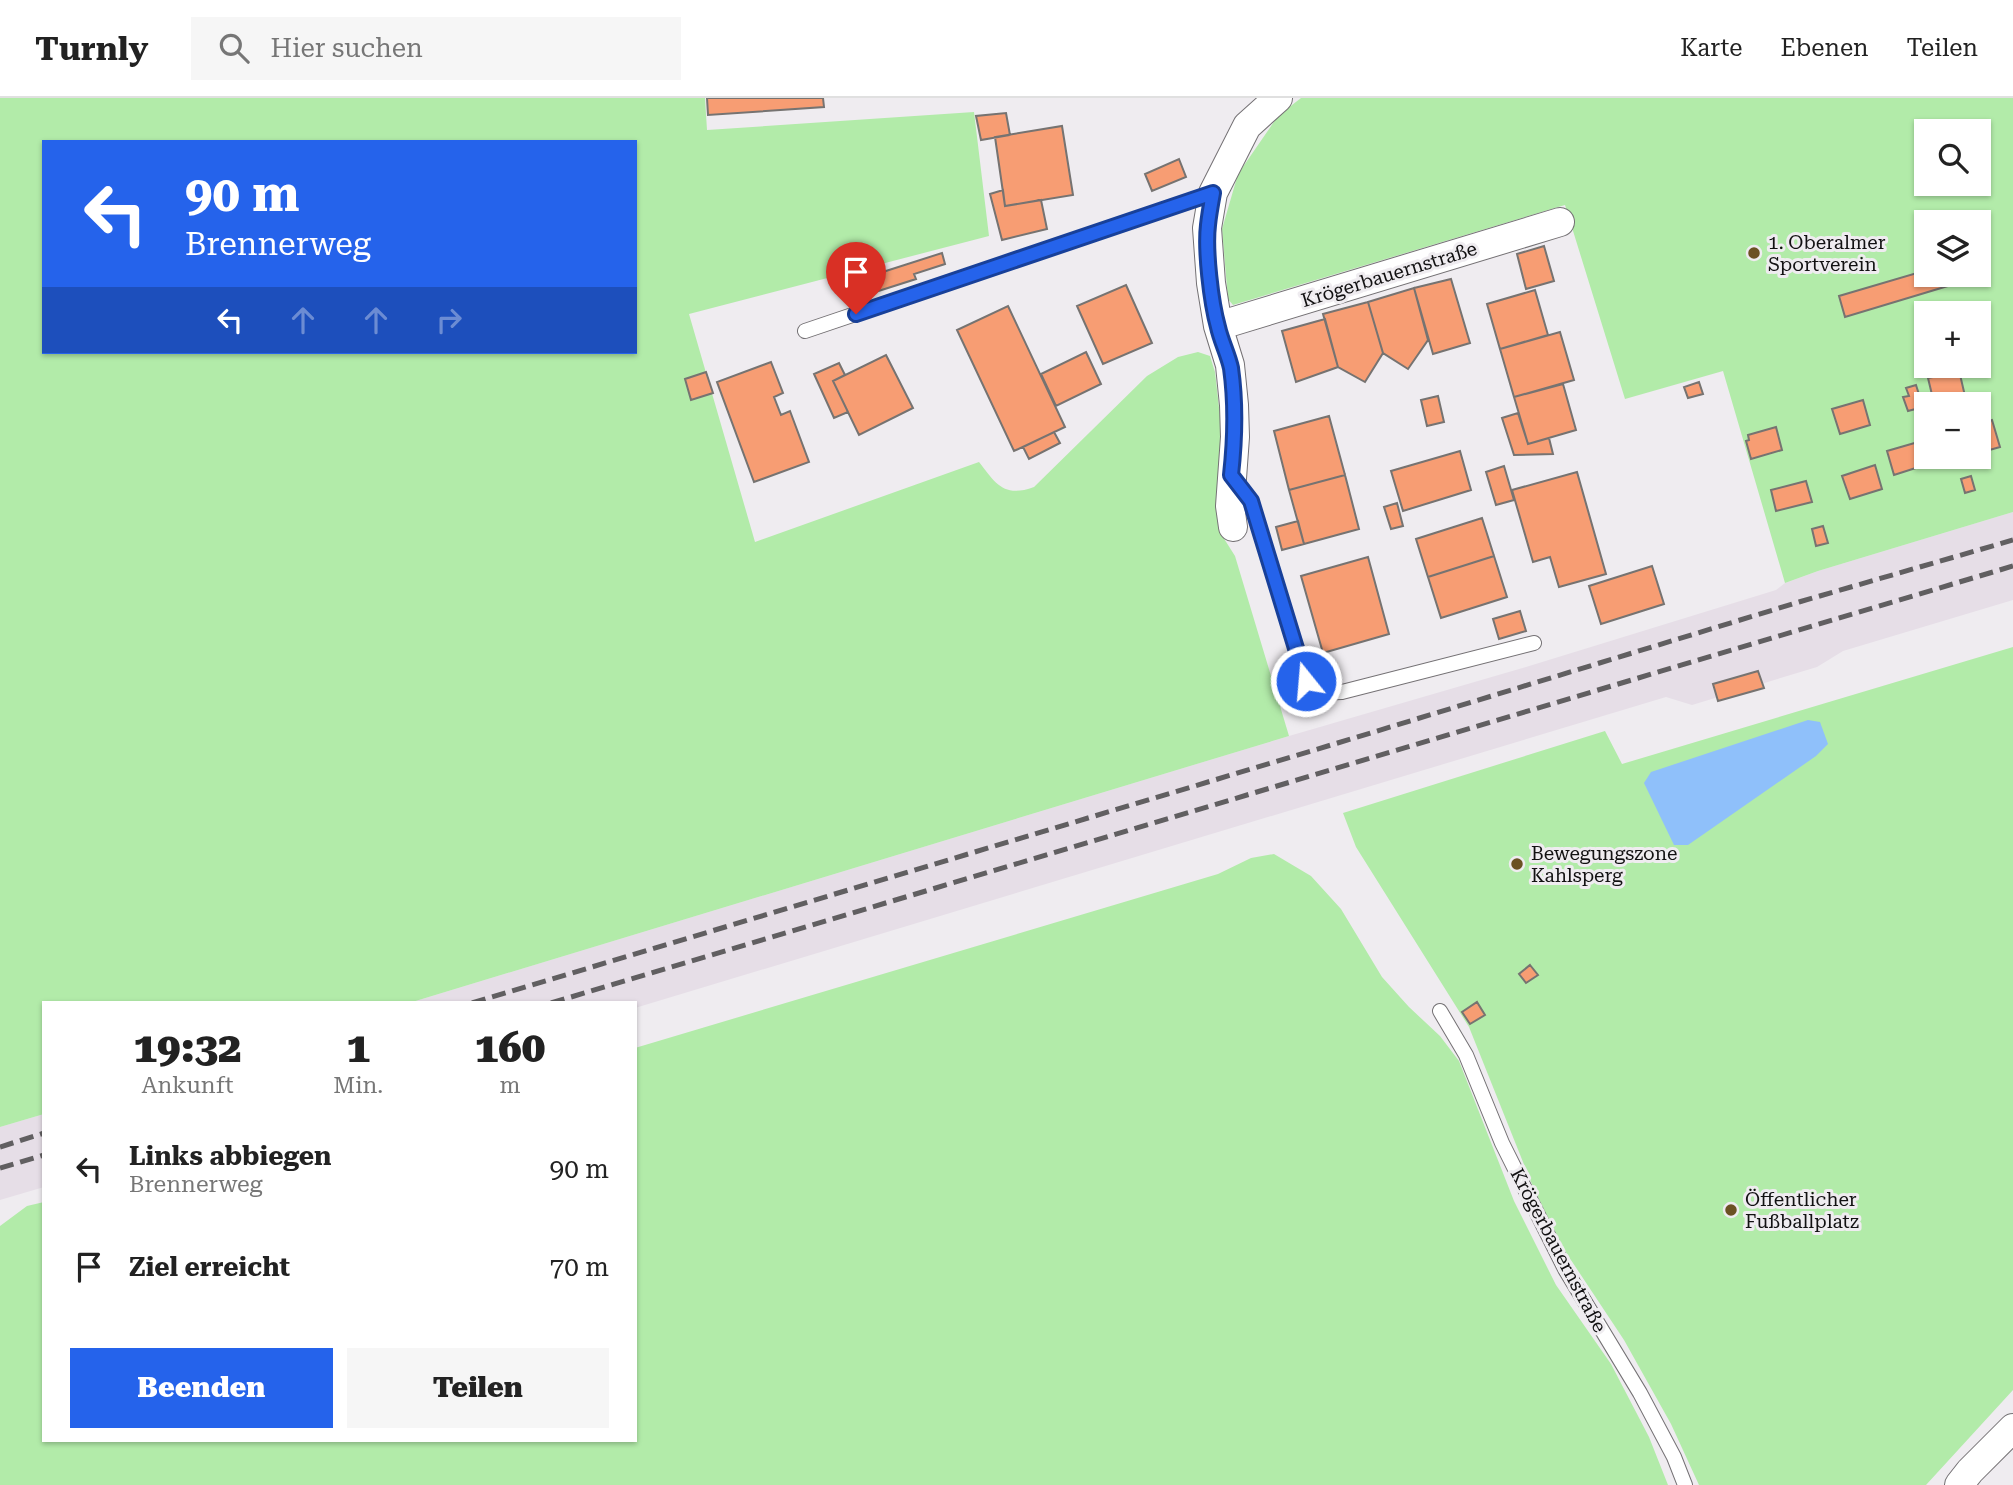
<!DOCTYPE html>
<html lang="de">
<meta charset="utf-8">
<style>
body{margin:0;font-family:"Roboto Serif",serif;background:#f6f6f6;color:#222;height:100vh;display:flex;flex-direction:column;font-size:26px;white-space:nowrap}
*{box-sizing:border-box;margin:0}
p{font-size:23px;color:#767676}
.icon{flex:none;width:38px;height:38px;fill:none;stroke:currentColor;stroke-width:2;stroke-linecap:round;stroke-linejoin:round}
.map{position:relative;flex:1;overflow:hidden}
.details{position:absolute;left:42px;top:903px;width:595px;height:441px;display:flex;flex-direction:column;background:#fff;border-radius:0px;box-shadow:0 2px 5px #0004}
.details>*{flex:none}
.banner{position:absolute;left:42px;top:42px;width:595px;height:214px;border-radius:0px;box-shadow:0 2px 5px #0004;background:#2563eb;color:#fff;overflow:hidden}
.controls{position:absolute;left:1914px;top:21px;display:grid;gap:14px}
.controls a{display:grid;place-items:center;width:77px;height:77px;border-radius:0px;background:#fff;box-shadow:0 2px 5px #0004;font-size:35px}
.pin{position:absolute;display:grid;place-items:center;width:60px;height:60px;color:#fff;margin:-72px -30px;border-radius:50% 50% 50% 0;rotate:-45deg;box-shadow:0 0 7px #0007}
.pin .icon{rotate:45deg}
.me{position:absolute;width:77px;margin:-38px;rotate:343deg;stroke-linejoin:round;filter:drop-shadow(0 0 5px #0008)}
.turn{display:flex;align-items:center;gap:24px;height:147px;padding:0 28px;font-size:32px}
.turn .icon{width:91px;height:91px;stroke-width:2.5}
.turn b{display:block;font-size:49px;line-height:60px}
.lanes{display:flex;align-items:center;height:66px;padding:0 28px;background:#0003;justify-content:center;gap:35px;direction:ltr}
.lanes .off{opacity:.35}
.eta{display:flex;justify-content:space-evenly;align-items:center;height:119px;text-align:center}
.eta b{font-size:42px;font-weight:800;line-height:49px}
.action{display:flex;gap:14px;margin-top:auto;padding:14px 28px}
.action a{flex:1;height:80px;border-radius:0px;background:#2563eb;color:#fff;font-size:28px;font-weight:800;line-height:80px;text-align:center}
.action a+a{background:#f6f6f6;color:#222}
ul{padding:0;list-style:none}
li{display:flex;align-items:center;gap:21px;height:98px;padding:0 28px}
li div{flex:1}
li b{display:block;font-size:26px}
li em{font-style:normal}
header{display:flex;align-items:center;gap:42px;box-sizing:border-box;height:98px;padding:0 35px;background:#fff;border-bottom:2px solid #e0e0e0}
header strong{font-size:33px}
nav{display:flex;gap:38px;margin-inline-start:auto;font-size:24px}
.search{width:490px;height:63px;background:#f6f6f6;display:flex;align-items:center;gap:18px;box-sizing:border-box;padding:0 24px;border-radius:0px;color:#767676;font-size:26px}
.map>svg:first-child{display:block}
.built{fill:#e6dee7}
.green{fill:#b2eba9;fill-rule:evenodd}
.water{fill:#8fc0fa}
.building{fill:#f79d73;stroke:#767371;stroke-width:2}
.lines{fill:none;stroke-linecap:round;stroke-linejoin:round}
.lane-casing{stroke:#747174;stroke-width:16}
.street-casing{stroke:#747174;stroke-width:30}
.lane{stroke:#fff;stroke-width:14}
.street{stroke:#fff;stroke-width:28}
.rail{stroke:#615f61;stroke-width:5;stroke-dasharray:14 7;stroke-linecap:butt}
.route-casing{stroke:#184099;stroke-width:18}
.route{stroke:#2563eb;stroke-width:12}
.poi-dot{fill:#6b5123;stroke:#efecf0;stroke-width:2.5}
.labels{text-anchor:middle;stroke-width:6;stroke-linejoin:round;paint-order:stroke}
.poi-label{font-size:19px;fill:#121112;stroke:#efecf0;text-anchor:start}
.street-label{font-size:19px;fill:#121112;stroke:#efecf0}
</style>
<header>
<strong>Turnly</strong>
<div class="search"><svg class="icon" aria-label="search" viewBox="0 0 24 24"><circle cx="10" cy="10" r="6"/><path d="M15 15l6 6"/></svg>Hier suchen</div>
<nav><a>Karte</a><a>Ebenen</a><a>Teilen</a></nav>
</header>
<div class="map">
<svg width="2013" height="1387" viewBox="0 0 2013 1387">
<rect width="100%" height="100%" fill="#efecf0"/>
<!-- built -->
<path class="built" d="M2013,414V502L1843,553L1817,569L1692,607L1666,599L635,910V905H409L1289,638L1526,569L1776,492L1785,485L1818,473Z
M44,1016V1089L0,1102V1029Z"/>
<!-- green -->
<path class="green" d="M0,0H705L707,32L974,14L989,138L689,216L755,444L979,364C996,386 1004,400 1034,389L1147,278L1178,259L1198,254L1210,258L1215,274L1222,336L1218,399L1223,439L1235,458L1289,638L409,905H44V1016L0,1029ZM44,44H635V254H44Z
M1301,0H2013V414L1818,473L1785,485L1723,273L1625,301L1565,107L1233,207L1228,201L1222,131L1238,76L1278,18ZM1927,33H1979V86H1927ZM1927,124H1979V177H1927ZM1927,215H1979V268H1927ZM1927,306H1979V359H1927Z
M2013,549V1292L1926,1387H1699L1671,1326L1624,1242L1559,1144L1531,1084L1469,929L1356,749L1343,715L1605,633L1622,666Z
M1274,756L1311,778L1341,811L1382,879L1409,909L1440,938L1459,963L1514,1103L1556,1187L1611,1266L1649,1339L1668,1387H0V1128L27,1108L44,1104V1342H635V950L1218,776L1251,760Z"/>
<!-- water -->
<path class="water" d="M1808,622L1820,624L1828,646L1816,658L1688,747H1674L1644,685L1651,674Z"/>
<!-- building -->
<path class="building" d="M707,0H823L824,9L708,17Z
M1006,15L1010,37L981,42L976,18Z
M1062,28L1073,97L1005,108L995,39Z
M1179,61L1186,79L1152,93L1145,76Z
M1003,92L1005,108L1041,102L1047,131L1002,142L990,96Z
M1544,148L1554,183L1526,191L1517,156Z
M942,155L945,166L914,176L916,181L866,197L861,181Z
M1927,172V177H1970L1971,181L1845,219L1839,198Z
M1451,181L1470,245L1433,256L1414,190Z
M1126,187L1152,245L1103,266L1077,208Z
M1414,190L1428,242L1408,271L1383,255L1368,204Z
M1535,192L1548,237L1500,251L1487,206Z
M1368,204L1383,255L1365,284L1338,269L1323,216Z
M1008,208L1065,329L1014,353L957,232Z
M1325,221L1338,269L1296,284L1282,233Z
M1560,234L1574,282L1514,299L1500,251Z
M1086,254L1101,286L1056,308L1041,276Z
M886,257L913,310L859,337L833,283Z
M771,264L783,295L774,299L781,317L790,313L809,364L754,384L717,284Z
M839,265L845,277L833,283L848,314L834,320L814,276Z
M1954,268H1958L1965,298L1939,305L1937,299L1933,301L1928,280L1933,279L1931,273Z
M706,274L713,295L691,302L685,281Z
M1699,284L1703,296L1688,300L1684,289Z
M1563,286L1576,332L1528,346L1514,299Z
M1916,287L1923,309L1908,313L1903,299L1909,298L1906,290Z
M1438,298L1444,324L1427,328L1421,302Z
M1863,302L1870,327L1840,336L1832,311Z
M1518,315L1528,346L1549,340L1553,356L1514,357L1502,320Z
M1329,318L1345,377L1289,392L1274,333Z
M1992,322L2000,349L1979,355V326Z
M1776,329L1782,352L1751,361L1746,343L1749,342L1748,337Z
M1054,334L1060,345L1029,361L1023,349Z
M1918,344L1925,367L1894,377L1887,353Z
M1460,353L1471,392L1403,413L1391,373Z
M1875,367L1882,391L1850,401L1842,378Z
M1504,368L1514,402L1496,407L1486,374Z
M1577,374L1606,476L1559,489L1550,459L1533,464L1512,392Z
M1345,377L1359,431L1304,446L1289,392Z
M1971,378L1975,392L1965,395L1961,381Z
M1806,383L1812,404L1776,413L1771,392Z
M1397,405L1403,428L1391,431L1384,409Z
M1482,420L1494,458L1428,479L1416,441Z
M1298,423L1304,446L1282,452L1276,429Z
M1823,428L1828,445L1816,448L1812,431Z
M1494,458L1507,499L1441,520L1428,479Z
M1368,459L1389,536L1323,555L1301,478Z
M1652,468L1664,506L1601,526L1589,488Z
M1520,513L1526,533L1499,541L1493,521Z
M1758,573L1764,590L1718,603L1713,586Z
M1530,867L1538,877L1526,885L1519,876Z
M1477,904L1485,917L1470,926L1462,914Z"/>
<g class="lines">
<defs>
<path id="lane" d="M805,233L1213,95
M1235,383L1251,403L1306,583L1318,595L1342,594L1534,545
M1440,913L1466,957L1502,1045L1565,1171L1640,1295L1674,1359L1685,1387"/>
<path id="street" d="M1218,228L1560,124
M1233,429L1230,408L1235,339L1234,307L1230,267L1218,228L1211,185L1207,130L1213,95L1247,28L1278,0
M1959,1387L1970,1373L2013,1330"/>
</defs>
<!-- lane casing -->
<use href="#lane" class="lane-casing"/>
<!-- street casing -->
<use href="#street" class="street-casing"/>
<!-- lane -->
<use href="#lane" class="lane"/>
<!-- street -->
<use href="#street" class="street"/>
<!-- rail -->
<path class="rail" d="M472,905L1351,641L1799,504L2013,442
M551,905L2013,468
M0,1049L44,1035
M0,1070L44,1057"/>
</g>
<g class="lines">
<defs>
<path id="route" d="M856,216L1213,95C1211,106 1209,117 1208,127C1205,152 1211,204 1218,229C1221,243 1228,256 1231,270C1236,306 1235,341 1231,377L1251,403L1306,583"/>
</defs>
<!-- route casing -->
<use href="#route" class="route-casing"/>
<!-- route -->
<use href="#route" class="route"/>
</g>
<!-- markers -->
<g class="poi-dot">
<circle cx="1754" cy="155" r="7"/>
<circle cx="1517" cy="766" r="7"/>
<circle cx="1731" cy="1112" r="7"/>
</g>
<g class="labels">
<!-- poi labels -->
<g class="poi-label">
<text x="1768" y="151">1. Oberalmer<tspan x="1768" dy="22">Sportverein</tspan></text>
<text x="1531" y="762">Bewegungszone<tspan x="1531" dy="22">Kahlsperg</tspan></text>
<text x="1745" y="1108">Öffentlicher<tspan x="1745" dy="22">Fußballplatz</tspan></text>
</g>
<!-- street labels -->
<g class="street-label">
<text transform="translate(1389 176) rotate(-17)" y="7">Krögerbauernstraße</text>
<text transform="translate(1559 1152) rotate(62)" y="7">Krögerbauernstraße</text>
</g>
</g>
</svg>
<div class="controls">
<a><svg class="icon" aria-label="search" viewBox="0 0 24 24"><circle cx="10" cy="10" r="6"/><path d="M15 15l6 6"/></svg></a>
<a><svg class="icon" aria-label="layers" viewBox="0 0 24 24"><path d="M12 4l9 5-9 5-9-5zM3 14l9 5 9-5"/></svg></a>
<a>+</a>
<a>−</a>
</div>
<div class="pin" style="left:856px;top:216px;background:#d93025"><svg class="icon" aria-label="arrive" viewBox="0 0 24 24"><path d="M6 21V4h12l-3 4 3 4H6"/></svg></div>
<svg class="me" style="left:1306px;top:583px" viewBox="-20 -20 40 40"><circle r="17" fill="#2563eb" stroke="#fff" stroke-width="3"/><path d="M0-11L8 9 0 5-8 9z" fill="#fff"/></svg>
<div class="banner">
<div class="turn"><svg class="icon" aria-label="left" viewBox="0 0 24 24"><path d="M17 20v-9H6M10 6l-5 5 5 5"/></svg><div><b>90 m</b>Brennerweg</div></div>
<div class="lanes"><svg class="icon" aria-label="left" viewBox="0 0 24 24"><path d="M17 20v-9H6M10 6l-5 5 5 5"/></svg><svg class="icon off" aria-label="ahead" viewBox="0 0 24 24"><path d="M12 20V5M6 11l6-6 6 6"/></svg><svg class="icon off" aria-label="ahead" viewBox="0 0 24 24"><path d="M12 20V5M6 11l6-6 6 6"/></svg><svg class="icon off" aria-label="right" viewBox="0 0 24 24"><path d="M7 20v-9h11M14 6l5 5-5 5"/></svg></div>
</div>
<section class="details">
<div class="eta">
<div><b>19:32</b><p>Ankunft</p></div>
<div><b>1</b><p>Min.</p></div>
<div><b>160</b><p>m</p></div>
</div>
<ul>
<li><svg class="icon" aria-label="left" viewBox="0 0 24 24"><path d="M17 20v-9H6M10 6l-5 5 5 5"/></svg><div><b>Links abbiegen</b><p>Brennerweg</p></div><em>90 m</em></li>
<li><svg class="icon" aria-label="arrive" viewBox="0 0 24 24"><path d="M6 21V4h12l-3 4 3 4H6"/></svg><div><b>Ziel erreicht</b></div><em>70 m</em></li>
</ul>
<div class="action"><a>Beenden</a><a>Teilen</a></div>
</section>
</div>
